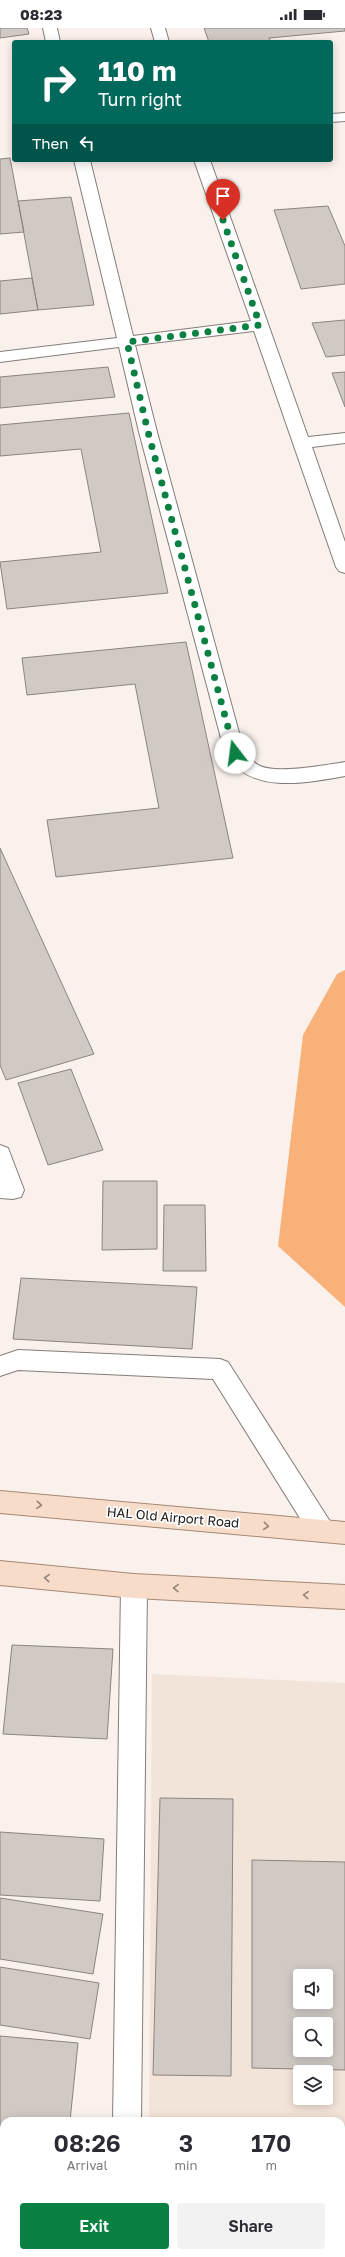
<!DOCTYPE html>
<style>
body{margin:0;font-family:"Golos Text",sans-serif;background:#f2f2f3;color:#2b2b33;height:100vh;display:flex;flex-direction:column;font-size:15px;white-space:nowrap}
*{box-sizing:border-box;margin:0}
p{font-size:13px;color:#7c7c81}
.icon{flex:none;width:22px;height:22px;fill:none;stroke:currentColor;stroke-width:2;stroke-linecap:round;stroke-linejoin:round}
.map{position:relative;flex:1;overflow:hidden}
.drawer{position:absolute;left:0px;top:2089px;width:345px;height:140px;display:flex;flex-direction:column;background:#fff;border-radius:12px 12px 0 0;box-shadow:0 2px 10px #0003}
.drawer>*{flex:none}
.hud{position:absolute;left:12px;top:12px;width:321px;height:122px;border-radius:4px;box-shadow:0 2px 10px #0003;background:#00695c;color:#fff;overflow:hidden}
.controls{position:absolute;left:293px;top:1941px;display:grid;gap:8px}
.controls a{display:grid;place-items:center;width:40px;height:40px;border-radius:4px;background:#fff;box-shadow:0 2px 10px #0003;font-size:20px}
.pin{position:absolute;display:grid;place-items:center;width:34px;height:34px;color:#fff;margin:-41px -17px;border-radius:50% 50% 50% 0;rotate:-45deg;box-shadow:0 0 4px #0007}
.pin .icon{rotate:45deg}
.me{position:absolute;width:44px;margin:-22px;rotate:345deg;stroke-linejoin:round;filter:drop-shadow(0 0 3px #0008)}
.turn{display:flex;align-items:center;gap:14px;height:84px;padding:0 20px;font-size:18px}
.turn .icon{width:52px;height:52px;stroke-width:2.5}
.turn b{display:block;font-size:28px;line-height:34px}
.then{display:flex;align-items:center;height:38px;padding:0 20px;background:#0003;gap:8px;font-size:15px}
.eta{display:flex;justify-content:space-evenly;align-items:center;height:68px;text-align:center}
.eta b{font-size:24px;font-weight:600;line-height:28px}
.primary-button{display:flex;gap:8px;margin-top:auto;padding:8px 20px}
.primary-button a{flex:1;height:46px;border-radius:4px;background:#0b8043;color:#fff;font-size:16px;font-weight:600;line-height:46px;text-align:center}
.primary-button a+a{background:#f2f2f3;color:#2b2b33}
.status{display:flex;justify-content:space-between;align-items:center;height:28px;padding:0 20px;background:#fff;direction:ltr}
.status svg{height:11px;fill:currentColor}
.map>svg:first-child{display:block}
.built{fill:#f3e4d9;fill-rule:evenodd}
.forest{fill:#f9b17a}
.building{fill:#d1c9c4;stroke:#8c847f;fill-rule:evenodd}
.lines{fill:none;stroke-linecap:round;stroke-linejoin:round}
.minor-casing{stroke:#847d78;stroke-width:2}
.major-casing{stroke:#a68873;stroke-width:2}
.path{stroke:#89837f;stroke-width:3;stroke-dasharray:5 2.5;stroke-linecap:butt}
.minor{fill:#fff;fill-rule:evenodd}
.major{fill:#f7dcc9;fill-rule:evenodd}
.oneway{stroke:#948378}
.route{stroke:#0b8043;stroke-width:7;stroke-dasharray:0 12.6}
.labels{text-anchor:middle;stroke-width:3.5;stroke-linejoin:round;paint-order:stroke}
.street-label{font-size:13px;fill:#1a1715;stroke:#fff}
</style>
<div class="status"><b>08:23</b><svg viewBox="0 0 49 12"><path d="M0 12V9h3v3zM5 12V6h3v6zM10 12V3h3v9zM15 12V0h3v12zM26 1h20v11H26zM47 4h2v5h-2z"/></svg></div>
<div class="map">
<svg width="345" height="2229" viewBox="0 0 345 2229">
<rect width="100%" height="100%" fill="#faf1ec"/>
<!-- built -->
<path class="built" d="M152,1646L345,1655V2164H341V2093H149ZM300,1948H326V1974H300ZM300,1996H326V2022H300ZM300,2044H326V2070H300Z"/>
<!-- forest -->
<path class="forest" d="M345,942V1279L278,1218L303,1007L337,946Z"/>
<!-- building -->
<path class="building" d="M0,0H27L29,6L0,10Z
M204,0H345V3L269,10L271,14H209Z
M10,130L24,204L0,206V131Z
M71,169L94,277L38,282L18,173Z
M328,178L345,218V256L301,261L274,182Z
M32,250L38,282L0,286V253Z
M345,292V327L326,329L312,295Z
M108,339L115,369L0,380V349Z
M345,344V379L332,345Z
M129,385L168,565L7,581L0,534L101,524L81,421L0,428V397Z
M186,614L233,830L56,849L47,792L159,780L135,656L27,667L22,630Z
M0,820L94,1026L6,1052L0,1037Z
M71,1041L103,1122L48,1137L18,1055Z
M103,1153H157V1221L102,1222Z
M164,1177H205L206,1243H163Z
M21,1250L197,1259L192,1321L13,1311Z
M12,1617L113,1621L107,1711L3,1706Z
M160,1770L233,1771L231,2048L153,2047Z
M0,1804L104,1811L100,1873L0,1867Z
M252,1832L345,1834V2042L252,2040ZM300,1948H326V1974H300ZM300,1996H326V2022H300Z
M0,1870L103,1886L93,1946L0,1931Z
M0,1939L99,1955L90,2011L0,1997Z
M0,2008L78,2015L70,2093H4V2119H0Z
M0,2136L4,2137V2225H15L14,2229L0,2226Z
M21,2225H87V2229H37Z
M180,2225H332V2229H180Z"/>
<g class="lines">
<defs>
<path id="minor" d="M43,0H57L60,14H46Z
M151,0H165L169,14H155Z
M345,85V93L331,94V86Z
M74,132H90L133,308L251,293L194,132H210L308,409L345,405V415L312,419L345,514V545L339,543L336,539L254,303L135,317L157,404L244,723C249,728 253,735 260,738C277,746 326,737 345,734V748C304,755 250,767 225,725L139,404L119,319L0,334V324L117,310Z
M0,1117L8,1120L24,1162L21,1169L13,1171L0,1170Z
M18,1322L220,1331L228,1334L331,1495L334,1503L331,1511L322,1514L313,1511L213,1351L18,1342L0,1348V1328Z
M134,1546L143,1550L147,1558L141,2093H113L121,1558L125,1550Z
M107,2225H137V2229H107Z"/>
<path id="major" d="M0,1463L345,1494V1516L0,1485Z
M0,1533L134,1546L345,1557V1581L134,1570L0,1557Z"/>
</defs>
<!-- minor casing -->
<use href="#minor" class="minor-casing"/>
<!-- major casing -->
<use href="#major" class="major-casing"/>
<!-- path -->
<path class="path" d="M0,2126H4"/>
<!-- minor -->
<use href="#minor" class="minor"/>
<!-- major -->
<use href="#major" class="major"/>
</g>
<!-- one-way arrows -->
<defs><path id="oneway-chevron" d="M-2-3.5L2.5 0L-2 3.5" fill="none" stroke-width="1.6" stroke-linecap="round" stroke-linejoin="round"/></defs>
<g class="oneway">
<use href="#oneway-chevron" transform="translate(39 1477) rotate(5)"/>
<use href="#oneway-chevron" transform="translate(266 1498) rotate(5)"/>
<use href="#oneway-chevron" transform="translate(47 1550) rotate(-175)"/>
<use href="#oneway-chevron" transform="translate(176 1560) rotate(-177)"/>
<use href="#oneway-chevron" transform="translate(306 1567) rotate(-177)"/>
</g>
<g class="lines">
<!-- route -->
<path class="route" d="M223,192L260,297L127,314L148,404L235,725"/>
</g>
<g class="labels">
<!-- street labels -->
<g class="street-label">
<text transform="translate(173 1489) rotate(5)" y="5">HAL Old Airport Road</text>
</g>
</g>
</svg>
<div class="controls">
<a><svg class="icon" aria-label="sound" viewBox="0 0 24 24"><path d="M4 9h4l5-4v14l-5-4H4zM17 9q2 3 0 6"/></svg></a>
<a><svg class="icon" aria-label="search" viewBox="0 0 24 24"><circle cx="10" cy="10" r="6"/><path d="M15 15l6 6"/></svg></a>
<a><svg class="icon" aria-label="layers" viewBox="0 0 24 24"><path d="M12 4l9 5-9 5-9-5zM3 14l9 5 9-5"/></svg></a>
</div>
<div class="pin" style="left:223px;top:192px;background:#d93025"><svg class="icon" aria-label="arrive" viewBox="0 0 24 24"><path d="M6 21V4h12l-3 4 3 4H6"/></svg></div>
<svg class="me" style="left:235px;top:725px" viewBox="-20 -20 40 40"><circle r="19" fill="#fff"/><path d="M0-13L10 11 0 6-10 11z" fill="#0b8043"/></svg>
<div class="hud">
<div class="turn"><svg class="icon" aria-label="right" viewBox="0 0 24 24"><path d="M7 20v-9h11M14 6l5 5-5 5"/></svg><div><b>110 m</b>Turn right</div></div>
<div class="then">Then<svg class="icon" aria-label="left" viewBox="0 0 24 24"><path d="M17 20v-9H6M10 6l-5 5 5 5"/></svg></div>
</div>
<section class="drawer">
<div class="eta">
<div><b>08:26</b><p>Arrival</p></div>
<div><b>3</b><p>min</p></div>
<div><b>170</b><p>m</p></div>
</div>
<div class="primary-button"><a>Exit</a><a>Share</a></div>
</section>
</div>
